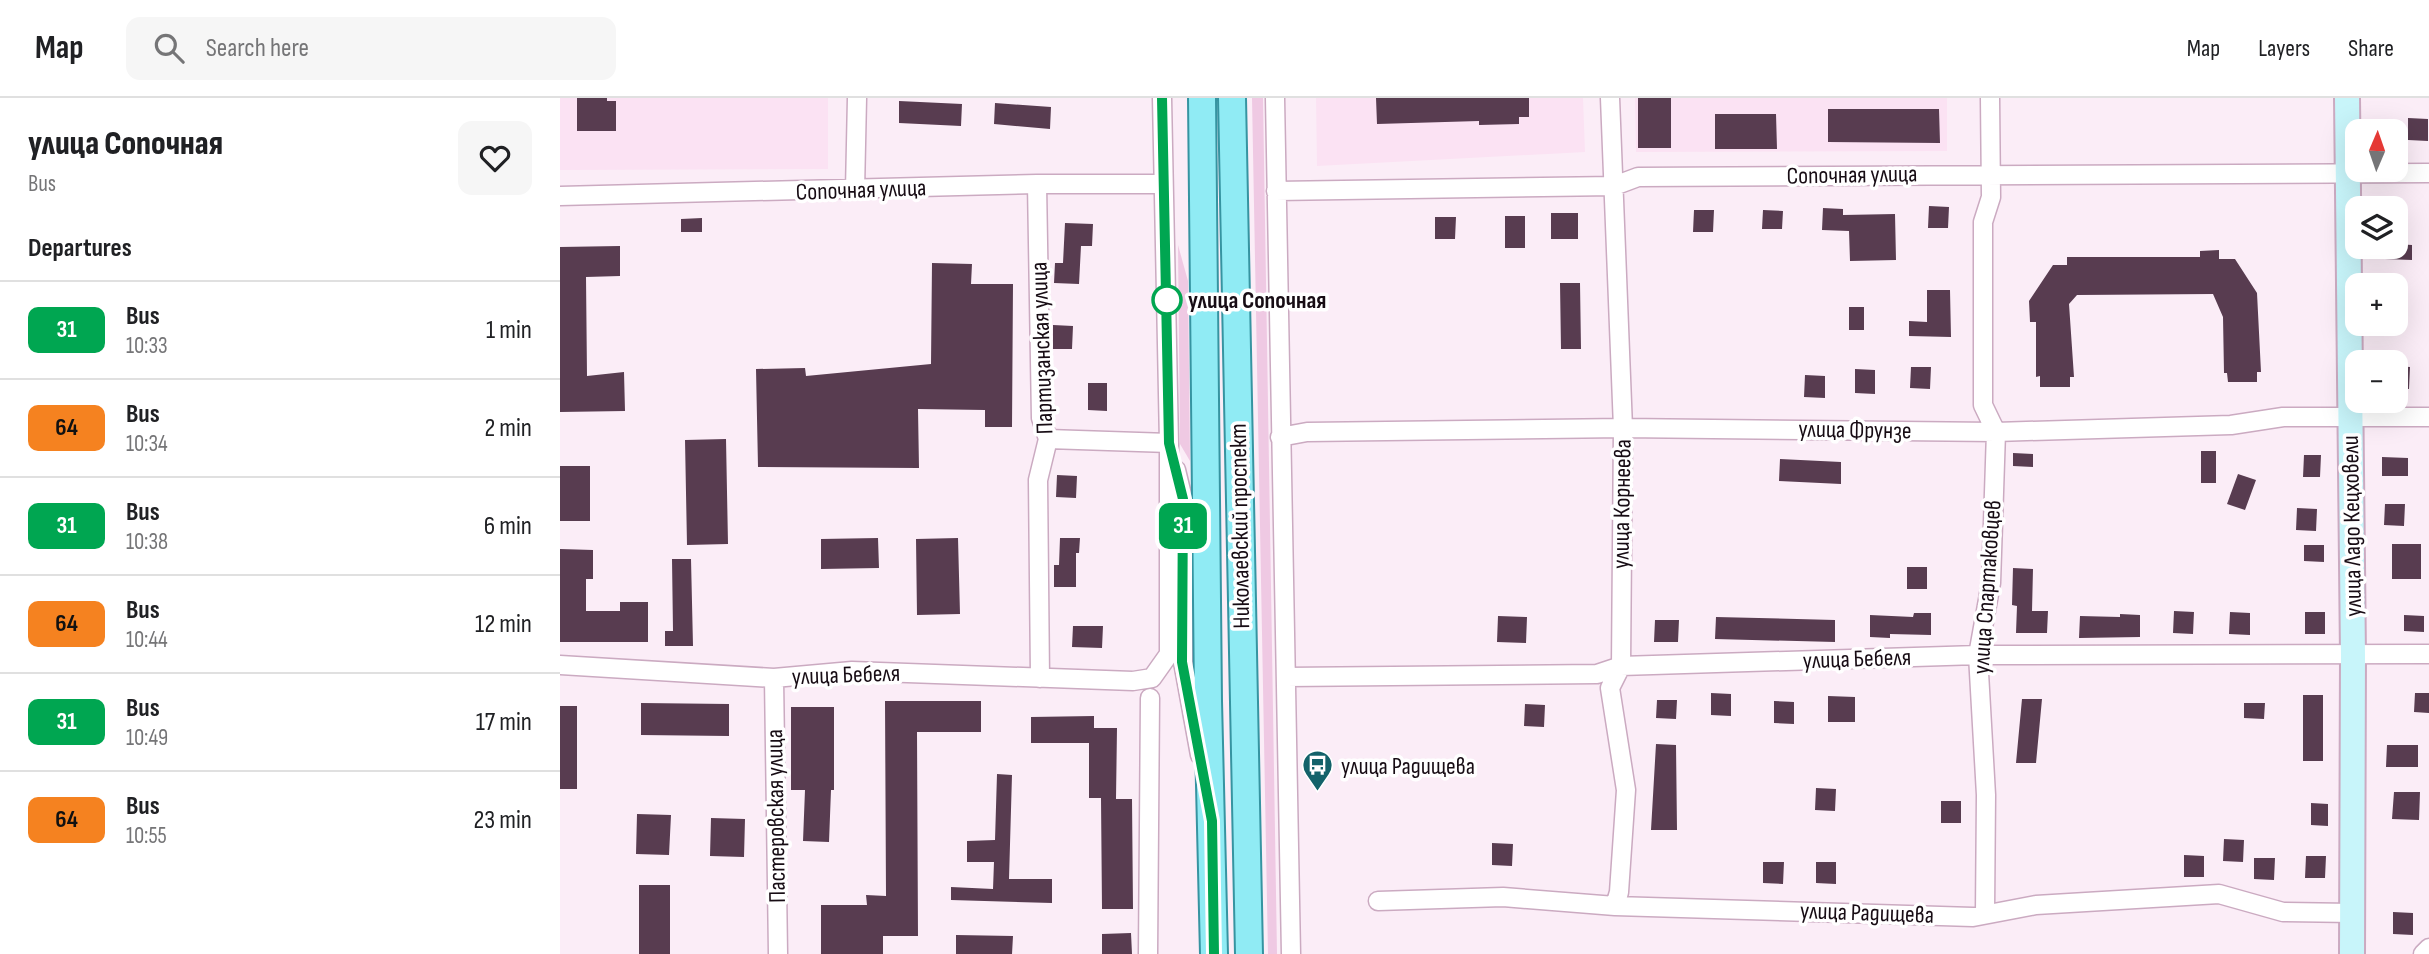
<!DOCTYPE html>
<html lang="en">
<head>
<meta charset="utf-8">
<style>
	body { margin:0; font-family:"Sofia Sans Condensed",sans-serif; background:#f6f6f6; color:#202124; height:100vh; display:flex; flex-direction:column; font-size:26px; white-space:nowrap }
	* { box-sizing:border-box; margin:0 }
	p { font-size:23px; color:#757577 }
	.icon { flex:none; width:38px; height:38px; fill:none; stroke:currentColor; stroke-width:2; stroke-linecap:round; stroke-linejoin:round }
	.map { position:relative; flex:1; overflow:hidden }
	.details { display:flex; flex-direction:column; background:#fff; width:560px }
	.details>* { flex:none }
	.badge { padding:0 14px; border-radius:10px; font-size:24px; line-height:46px }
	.needle { width:46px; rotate:2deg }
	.buttons { position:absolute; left:1785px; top:21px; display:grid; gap:14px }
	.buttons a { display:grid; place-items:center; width:63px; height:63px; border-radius:14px; background:#fff; box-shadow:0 7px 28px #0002; font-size:35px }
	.map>.badge { position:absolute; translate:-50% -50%; box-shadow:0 0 0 4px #fff }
	h2 { padding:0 28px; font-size:26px; line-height:63px }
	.round { display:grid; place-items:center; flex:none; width:74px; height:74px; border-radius:14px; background:#f6f6f6 }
	.overview { display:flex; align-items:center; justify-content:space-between; height:119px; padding:0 28px }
	h1 { font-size:33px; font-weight:800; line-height:52px }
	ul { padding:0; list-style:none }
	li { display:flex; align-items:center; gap:21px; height:98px; padding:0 28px; border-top:2px solid #e0e0e0 }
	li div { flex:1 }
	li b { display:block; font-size:26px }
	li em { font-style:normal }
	li .badge { min-width:77px; font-weight:700; text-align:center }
	header { display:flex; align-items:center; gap:42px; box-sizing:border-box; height:98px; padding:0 35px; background:#fff; border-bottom:2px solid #e0e0e0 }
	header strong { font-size:33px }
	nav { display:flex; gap:38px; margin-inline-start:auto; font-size:24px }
	.search { width:490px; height:63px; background:#f6f6f6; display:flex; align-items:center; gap:18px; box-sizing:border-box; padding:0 24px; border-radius:14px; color:#757577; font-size:26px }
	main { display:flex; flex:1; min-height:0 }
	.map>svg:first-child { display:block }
	.built { fill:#fbe2f3 }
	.green { fill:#efc9e3 }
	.building { fill:#583c50 }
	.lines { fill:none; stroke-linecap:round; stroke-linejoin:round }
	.street-casing { stroke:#cbaac1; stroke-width:21 }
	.secondary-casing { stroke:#cbaac1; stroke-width:28 }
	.primary-casing { stroke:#3694a1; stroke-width:30 }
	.street { stroke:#fff; stroke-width:18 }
	.secondary { stroke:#c8f5fa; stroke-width:24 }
	.primary { stroke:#90ebf4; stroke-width:26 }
	.line-casing { stroke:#fff; stroke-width:16 }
	.line { stroke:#00a651; stroke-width:10 }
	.stop-dot { fill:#fff; stroke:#00a651; stroke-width:3.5 }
	.labels { text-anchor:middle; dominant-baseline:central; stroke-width:7; stroke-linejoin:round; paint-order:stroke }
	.street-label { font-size:24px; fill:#170c14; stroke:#fff }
	.stop-label { font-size:24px; font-weight:bold; fill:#170c14; stroke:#fff; text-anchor:start }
	.poi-label { font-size:24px; fill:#170c14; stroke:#fff; text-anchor:start }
</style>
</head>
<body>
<header>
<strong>Map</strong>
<div class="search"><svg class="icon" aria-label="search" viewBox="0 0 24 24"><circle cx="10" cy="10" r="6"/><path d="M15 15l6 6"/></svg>Search here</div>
<nav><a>Map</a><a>Layers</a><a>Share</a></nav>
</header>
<main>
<section class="details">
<div class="overview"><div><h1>улица Сопочная</h1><p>Bus</p></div><a class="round"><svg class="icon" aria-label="heart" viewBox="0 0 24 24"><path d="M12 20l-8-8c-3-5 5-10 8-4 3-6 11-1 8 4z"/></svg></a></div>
<h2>Departures</h2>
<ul>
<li><span class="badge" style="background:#00a651;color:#fff">31</span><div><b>Bus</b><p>10:33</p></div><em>1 min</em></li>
<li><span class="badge" style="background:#f58220;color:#111">64</span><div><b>Bus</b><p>10:34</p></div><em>2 min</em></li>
<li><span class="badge" style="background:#00a651;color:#fff">31</span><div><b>Bus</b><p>10:38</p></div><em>6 min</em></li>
<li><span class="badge" style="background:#f58220;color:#111">64</span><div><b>Bus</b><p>10:44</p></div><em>12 min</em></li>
<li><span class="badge" style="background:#00a651;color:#fff">31</span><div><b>Bus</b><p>10:49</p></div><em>17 min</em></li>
<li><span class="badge" style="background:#f58220;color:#111">64</span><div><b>Bus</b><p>10:55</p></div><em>23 min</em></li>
</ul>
</section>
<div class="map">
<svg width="1869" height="856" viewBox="0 0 1869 856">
	<rect width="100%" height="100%" fill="#fbedf7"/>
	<path class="built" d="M0 0H268V71L0 72Z
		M756 0H1023L1025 54 757 68Z
		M1075 0H1387V53L1076 54Z"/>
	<path class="green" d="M692 0H703L717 856H708Z
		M618 147 628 183 630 363 620 346Z"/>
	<path class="building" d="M17 0H47V3H56V33H17Z
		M816 0H969V19H959V26L919 27V23L817 26Z
		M1078 0H1111V50H1078Z
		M339 3 402 6 401 28 339 25Z
		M435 5 491 9 490 31 434 26Z
		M1268 11H1379L1380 45 1268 44Z
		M1155 16H1216L1217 51H1155Z
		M1848 20 1868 21V43L1848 42Z
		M1369 108 1389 109 1388 130H1368Z
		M1263 110 1283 111V117L1335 116 1336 162 1290 163 1289 133 1262 132Z
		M1134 112H1154L1153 134H1133Z
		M1203 112 1223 113 1222 131H1202Z
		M991 115H1018V141H991Z
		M945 118H965V150H945Z
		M875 119H896L895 141H875Z
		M142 120V134H121V121Z
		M505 125 533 126 532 148H521L519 186 494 185 495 165H503Z
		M1836 146 1852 147V162L1825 161V149H1836Z
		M60 148V178L26 179 27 278 64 274 65 313 0 314V149Z
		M1659 152V161H1675L1697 195 1701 274H1697V284H1668L1667 275H1664L1663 219 1653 196 1517 197 1509 206 1514 279H1510V289H1480V278L1476 279V224H1470L1469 203 1493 167H1507V159H1640V153Z
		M372 165 412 166 411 186H453L452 329H425V312L358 311 359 370 198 369 196 271 245 270 246 278 371 266Z
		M1000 185H1020L1021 251H1001Z
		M1367 192H1390L1391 239 1349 238V223L1367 224Z
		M1289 209H1304V232H1289Z
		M493 227 513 228 512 251H493Z
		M1836 268 1850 269 1849 291 1836 290Z
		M1351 269H1371L1370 291 1350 290Z
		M1295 271 1315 272V296L1295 295Z
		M1245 277 1265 278V300L1244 299Z
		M528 285H547V313L528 312Z
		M166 341 168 446 127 447 125 342Z
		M1641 353H1656V385H1641Z
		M1453 355 1473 356V369L1453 368Z
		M1744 357H1761L1760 379H1743Z
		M1822 359 1848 360V378H1822Z
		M1220 361 1281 364V386L1219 383Z
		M0 368H30V423H0Z
		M1678 376 1696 382 1685 412 1667 406Z
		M497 377 517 378 516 400 496 399Z
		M1825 406H1845L1844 428 1824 427Z
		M1737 410 1757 411 1756 433 1736 432Z
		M318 440 319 470 261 471V441Z
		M398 440 400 516 357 517 356 441Z
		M500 440H520L519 455H516V489H494V467H499Z
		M1832 446H1861V481H1832Z
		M1744 447H1764V464L1744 463Z
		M0 451 33 452V481H26V513H60V504H88V544H0Z
		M112 461H131L133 548H105V533H113Z
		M1347 469H1367V491H1347Z
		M1453 470 1473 471 1472 513H1488L1487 535H1456L1457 508 1452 507Z
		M1614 513 1634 514 1633 536 1613 535Z
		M1670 514 1690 515V537L1669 536Z
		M1745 514H1765V536H1745Z
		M1354 515H1371V537L1330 536V540L1310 539V517L1353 519Z
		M1560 516 1580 517V539L1519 540 1520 518 1560 519Z
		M1844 517 1864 518V534L1844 533Z
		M938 518 967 519 966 545 937 544Z
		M1156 519 1275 522V544L1155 541Z
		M1095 522H1119L1118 544H1094Z
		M513 528H543L542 550 512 549Z
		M1151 595 1171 596V618L1151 617Z
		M1855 595H1869V615L1854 614Z
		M1743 597H1763V663H1743Z
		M1268 598 1295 599V624H1268Z
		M1462 601H1482L1476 665H1456Z
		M1097 602H1117L1116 621 1096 620Z
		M325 603H421V634H357L358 838H323V856H261V807H307L306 797 326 798Z
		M1214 603 1234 604V626L1214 625Z
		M81 605 169 606V638L81 637Z
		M1684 605H1705L1704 621 1684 620Z
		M965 606 985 607 984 629 964 628Z
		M0 608H17V691H0Z
		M231 609H274V692H271L269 744 243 743 245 692H231Z
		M534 618V630H557L556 701H572L573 811H542L541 700H529V645H471V619Z
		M1096 646 1116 647 1117 732H1091Z
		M1827 647H1858V669H1826Z
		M437 676 452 677 449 781H492V805L391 802V789L433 791 434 764H407V743L435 742Z
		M1256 690 1276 691 1275 713 1255 712Z
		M1834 694H1860L1859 722 1832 721Z
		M1381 703H1401V725H1381Z
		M1751 705 1768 706V728L1751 727Z
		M77 716 111 717 109 757 76 756Z
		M151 720 185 721 184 759 150 758Z
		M1664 741 1684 742 1683 764 1663 763Z
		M932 745 953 746 952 768 932 767Z
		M1624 757 1644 758V779H1624Z
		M1746 758H1766L1765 780H1745Z
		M1694 760H1715L1714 782 1694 781Z
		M1203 764H1224L1223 786 1203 785Z
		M1256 764H1276V786L1256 785Z
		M79 787H110V856H79Z
		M1833 814 1853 815V837L1833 836Z
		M571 835 572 856H542V836Z
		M396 837 453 838 452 856H396Z"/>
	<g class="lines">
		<defs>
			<path id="street" d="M715 0 731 856
				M1050 0 1063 330 1061 568 1050 590 1066 692 1059 794 1055 808
				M477 86 481 320 488 341 478 382 480 580
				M295 92 297 0
				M716 93 1054 88 1078 79 1869 75
				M0 98 477 86H601
				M720 339 747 334 1063 330 1436 334 1671 327 1723 319H1869
				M488 341 609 345
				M616 372 623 401V564L640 657
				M0 567 214 580 292 573 573 583 592 580 609 556V345L602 0
				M726 579 1037 576 1061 568 1418 557 1869 556
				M214 580 218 856
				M818 803 943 799 1055 808 1413 819 1476 807 1659 796 1723 814 1793 815
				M1425 814 1426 697 1418 557 1431 485 1436 334 1423 307V124L1431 99 1430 0
				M588 856 590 600
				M1863 856 1869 850"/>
			<path id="secondary" d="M1787 0 1793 558 1792 856"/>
			<path id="primary" d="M642 0 648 603 654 856
				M672 0 689 856"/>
		</defs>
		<use href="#street" class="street-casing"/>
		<use href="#secondary" class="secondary-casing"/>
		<use href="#primary" class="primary-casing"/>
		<use href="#street" class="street"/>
		<use href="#secondary" class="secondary"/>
		<use href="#primary" class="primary"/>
	</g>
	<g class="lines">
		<defs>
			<path id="line" d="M602 0 609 345 623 401 622 564 652 723 654 856"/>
		</defs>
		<use href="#line" class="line-casing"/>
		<use href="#line" class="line"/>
	</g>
	<defs>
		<symbol id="bus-pin" viewBox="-11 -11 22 30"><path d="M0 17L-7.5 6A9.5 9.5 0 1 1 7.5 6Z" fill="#13626a" stroke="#fff"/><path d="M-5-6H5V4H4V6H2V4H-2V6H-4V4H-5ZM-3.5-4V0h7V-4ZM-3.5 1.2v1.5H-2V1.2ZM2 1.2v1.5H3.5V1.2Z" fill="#fff"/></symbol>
	</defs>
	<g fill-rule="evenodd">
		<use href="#bus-pin" x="740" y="650" width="35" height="47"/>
	</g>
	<circle class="stop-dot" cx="607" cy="202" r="14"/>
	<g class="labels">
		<g class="street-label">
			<text transform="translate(1292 77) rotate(-1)">Сопочная улица</text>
			<text transform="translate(301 92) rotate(-2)">Сопочная улица</text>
			<text transform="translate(482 250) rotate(-92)">Партизанская улица</text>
			<text transform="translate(1295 332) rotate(1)">улица Фрунзе</text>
			<text transform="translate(1062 406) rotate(-89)">улица Корнеева</text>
			<text transform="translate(680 428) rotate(-91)">Николаевский проспект</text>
			<text transform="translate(1792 428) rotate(-91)">улица Ладо Кецховели</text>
			<text transform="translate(1427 489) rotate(-86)">улица Спартаковцев</text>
			<text transform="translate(1297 561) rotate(-2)">улица Бебеля</text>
			<text transform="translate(286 577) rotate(-2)">улица Бебеля</text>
			<text transform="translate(216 718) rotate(-91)">Пастеровская улица</text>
			<text transform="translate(1307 815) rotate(2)">улица Радищева</text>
		</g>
		<g class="stop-label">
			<text x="628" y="202">улица Сопочная</text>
		</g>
		<g class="poi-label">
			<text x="781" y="668">улица Радищева</text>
		</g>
	</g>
</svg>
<div class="buttons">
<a><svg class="needle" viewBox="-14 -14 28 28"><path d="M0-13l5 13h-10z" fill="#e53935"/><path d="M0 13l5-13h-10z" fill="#757577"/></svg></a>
<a><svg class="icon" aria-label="layers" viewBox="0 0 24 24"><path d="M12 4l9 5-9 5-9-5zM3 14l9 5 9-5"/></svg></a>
<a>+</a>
<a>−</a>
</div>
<b class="badge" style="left:623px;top:428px;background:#00a651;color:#fff">31</b>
</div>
</main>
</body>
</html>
